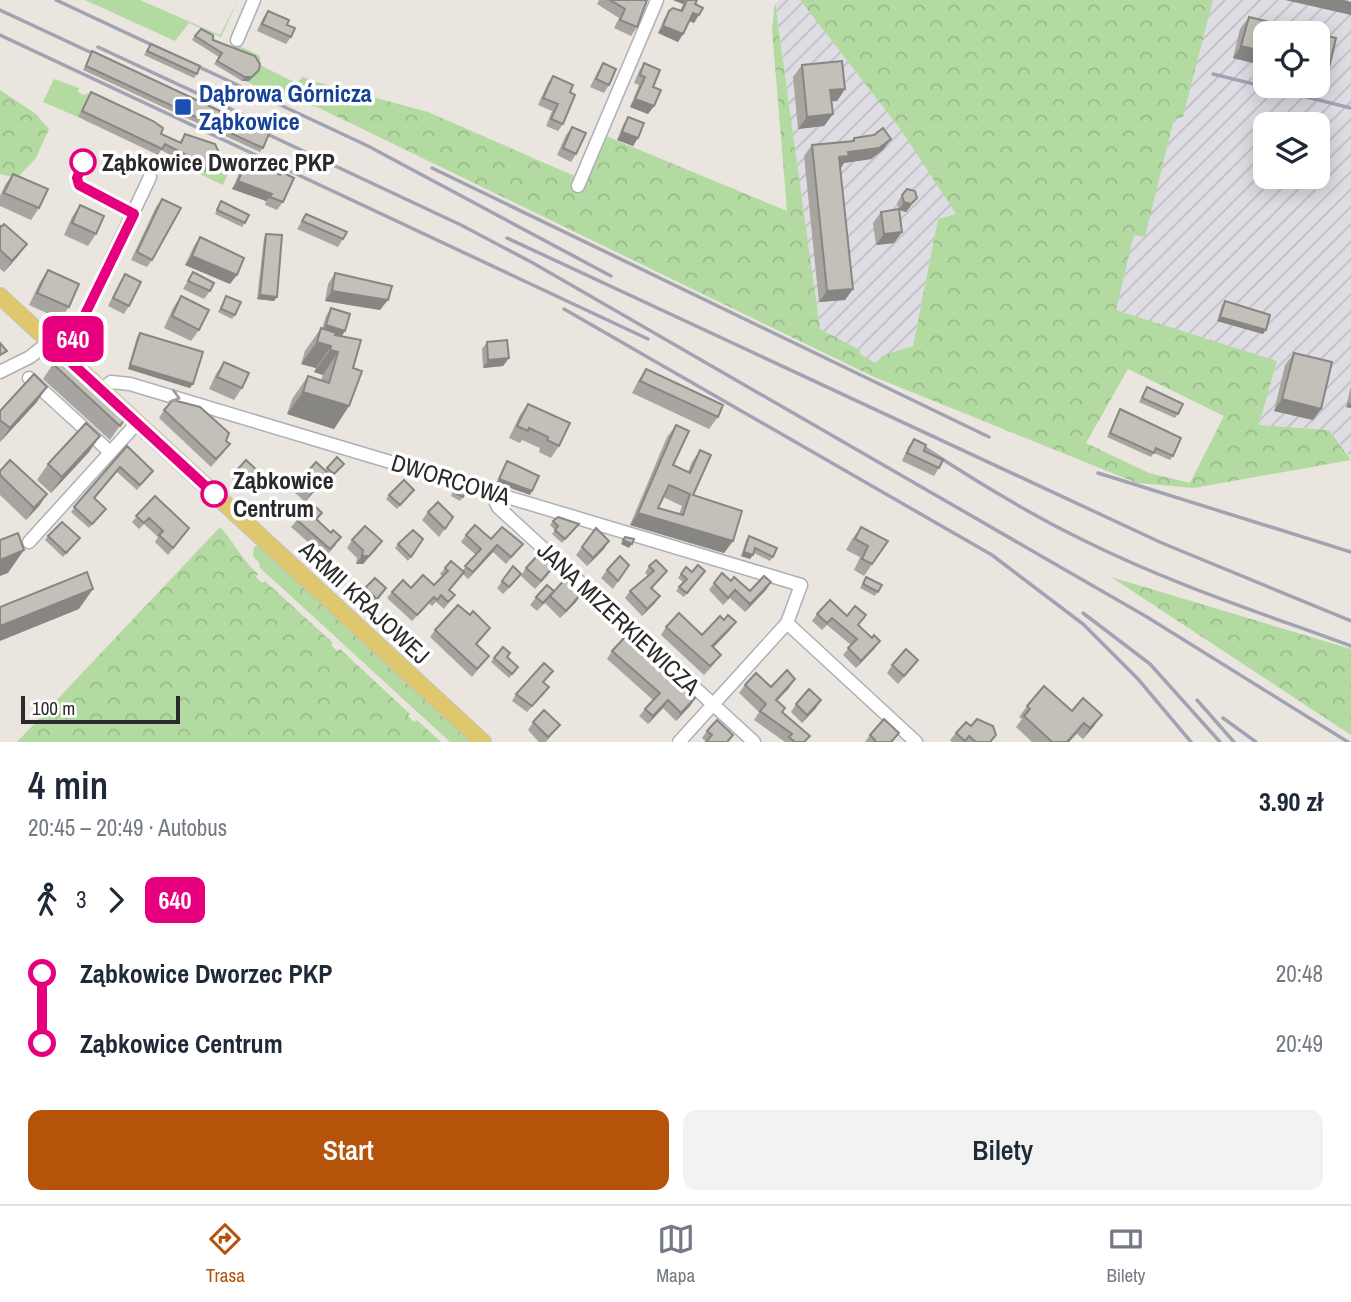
<!DOCTYPE html>
<html lang="pl">
<head>
<meta charset="utf-8">
<style>
	body { margin:0; font-family:"Archivo Narrow",sans-serif; background:#f2f2f3; color:#1f2937; height:100vh; display:flex; flex-direction:column; font-size:26px; white-space:nowrap }
	* { box-sizing:border-box; margin:0 }
	p { font-size:23px; color:#747a83 }
	.icon { flex:none; width:38px; height:38px; fill:none; stroke:currentColor; stroke-width:2; stroke-linecap:round; stroke-linejoin:round }
	.map { position:relative; height:742px; overflow:hidden }
	.details { display:flex; flex-direction:column; background:#fff; flex:1 }
	.details>* { flex:none }
	.badge { padding:0 14px; border-radius:10px; font-size:24px; line-height:46px }
	.fabs { position:absolute; left:1253px; top:21px; display:grid; gap:14px }
	.fabs a { display:grid; place-items:center; width:77px; height:77px; border-radius:14px; background:#fff; box-shadow:0 4px 18px #0003; font-size:35px }
	.scale { position:absolute; left:21px; bottom:18px; width:159px; box-sizing:border-box; padding-left:7px; border:4px solid #2a2a2a; border-top:0; font-size:19px; line-height:24px; white-space:nowrap; color:#2a2a2a; -webkit-text-stroke:5px #fff; paint-order:stroke }
	.map>.badge { position:absolute; translate:-50% -50%; box-shadow:0 0 0 4px #fff }
	.legs { display:flex; align-items:center; gap:10px; height:77px; padding:0 28px; font-size:23px }
	.legs p { margin-inline-start:auto }
	.head { display:flex; align-items:center; justify-content:space-between; height:119px; padding:0 28px }
	h1 { font-size:38px; font-weight:600; line-height:52px }
	.primary-button { display:flex; gap:14px; margin-top:auto; padding:14px 28px }
	.primary-button a { flex:1; height:80px; border-radius:14px; background:#b45309; color:#fff; font-size:28px; font-weight:600; line-height:80px; text-align:center }
	.primary-button a+a { background:#f2f2f3; color:#1f2937 }
	ul { padding:0 28px; list-style:none }
	li { display:flex; align-items:center; gap:24px; height:70px; font-size:26px }
	li i { display:grid; place-items:center; width:10px; height:100%; margin:0 9px; background:currentColor }
	li i::after { content:''; width:18px; height:18px; margin:-9px; border:5px solid; border-radius:50%; background:#fff }
	li p { margin-inline-start:auto }
	li:first-child i { background:linear-gradient(#0000 50%,currentColor 0) }
	li:last-child i { background:linear-gradient(currentColor 50%,#0000 0) }
	.tab-bar { display:flex; justify-content:space-around; align-items:center; height:98px; border-top:2px solid #e0e1e3; background:#fff; font-size:19px; color:#747a83 }
	.tab-bar a { display:grid; justify-items:center; gap:4px }
	.tab-bar .active { color:#b45309 }
	.map>svg:first-child { display:block }
	.industrial { fill:url(#industrial-furrows); fill-rule:evenodd }
	.grass { fill:#b3daa1 }
	.forest { fill:url(#forest-crowns); fill-rule:evenodd }
	.lines { fill:none; stroke-linecap:round; stroke-linejoin:round }
	.minor-casing { stroke:#aeb0b9; stroke-width:15 }
	.major-casing { stroke:#c3c3c3; stroke-width:18 }
	.minor { stroke:#fff; stroke-width:12 }
	.major { stroke:#dfc76e; stroke-width:16 }
	.rail { stroke:#a1a3b2; stroke-width:3.5 }
	.wall { fill:#a8a49f; fill-rule:evenodd }
	.shaded-wall { fill:#888682 }
	.building { fill:#c3bfb9; stroke:#888682; stroke-width:2; fill-rule:evenodd }
	.oneway { stroke:#9f9f9f }
	.line-1-casing { stroke:#fff; stroke-width:16 }
	.line-1 { stroke:#e6007e; stroke-width:10 }
	.transit-dot { fill:#1a4fb4; stroke:#fff; stroke-width:2.5 }
	.stop-1-dot { fill:#fff; stroke:#e6007e; stroke-width:3.5 }
	.labels { text-anchor:middle; dominant-baseline:central; stroke-width:7; stroke-linejoin:round; paint-order:stroke }
	.transit-label { font-size:24px; font-weight:bold; fill:#164399; stroke:#fff; text-anchor:start }
	.stop-label { font-size:24px; font-weight:bold; fill:#2a2a2a; stroke:#fff; text-anchor:start }
	.street-label { font-size:24px; fill:#2a2a2a; stroke:#fff }
</style>
</head>
<body>
<div class="map">
<svg width="1351" height="742" viewBox="0 0 1351 742">
	<defs>
		<pattern id="industrial-furrows" width="10" height="10" patternUnits="userSpaceOnUse" patternTransform="scale(1.75)"><rect width="10" height="10" fill="#dfdde4"/><path d="M-1 1l2-2M0 10L10 0M9 11l2-2" fill="none" stroke="#c0bec4"/></pattern>
		<pattern id="forest-crowns" width="20" height="18" patternUnits="userSpaceOnUse" patternTransform="scale(1.75)"><rect width="20" height="18" fill="#b3daa1"/><path d="M2 6a3 3 0 1 1 6 0M12 15a3 3 0 1 1 6 0" fill="none" stroke="#9abb8b"/></pattern>
	</defs>
	<rect width="100%" height="100%" fill="#eae5de"/>
	<path class="industrial" d="M780 0H800L901 130 957 214 938 219 913 346 884 355 875 363 860 354V350L820 329 775 3Z
		M1213 0H1351V458L1329 430 1259 425 1277 362 1116 310 1134 235 1145 236 1174 119 1183 117ZM1265 33H1318V86H1265ZM1265 124H1318V177H1265Z"/>
	<path class="grass" d="M85 0H140L220 35 238 0 221 37 189 23 175 41Z
		M240 46 260 56V65L296 83 303 77 317 82 315 107 301 101 298 106 245 81 256 74 229 47Z
		M54 79 79 88 78 92 84 95 89 93 78 117 43 102Z
		M211 150 234 160 223 185 179 164 181 161 198 171H208L216 162Z
		M261 545 291 573 280 586 259 567 260 564 253 556 254 547Z"/>
	<path class="forest" d="M800 0H1213L1183 117 1174 119 1145 237 1134 235 1116 310 1277 361 1259 425 1329 430 1351 460 1194 488 1137 483 872 376 315 106 317 82 428 112 586 181 606 136 787 211 772 30 775 3 820 329 860 350V354L875 363 884 355 913 346 938 219 956 214 901 130ZM1128 369 1224 416 1190 483 1149 473 1086 443Z
		M0 90 36 114 49 129 36 158 17 178 0 174Z
		M220 527C234 542 242 560 258 574L256 577 262 583 265 581 333 643 331 645 337 651 340 649 410 714 408 716 414 722 417 720 441 742H17Z
		M291 573 474 742H450L280 586Z
		M1111 577 1351 649V735Z"/>
	<g class="lines">
		<defs>
			<path id="minor" d="M237 40 254 0
				M578 186 657 0
				M62 354 81 323 150 177
				M0 372 30 357 49 342
				M29 378 110 452
				M101 390 111 382 130 384 801 585 787 623 679 742
				M490 490 498 507 754 742
				M29 542 137 423
				M787 623 916 742"/>
			<path id="major" d="M0 296 483 742"/>
		</defs>
		<use href="#minor" class="minor-casing"/>
		<use href="#major" class="major-casing"/>
		<use href="#minor" class="minor"/>
		<use href="#major" class="major"/>
		<path class="rail" d="M56 0 368 146 611 276
			M0 10 107 60
			M0 35 648 339
			M98 47 263 124
			M1213 74 1351 108
			M250 126 461 225 533 263 1147 617 1348 742
			M432 168 989 437
			M507 238 1162 543 1351 621
			M564 309 992 555 1083 624 1138 679 1191 742
			M922 446C974 480 1027 513 1083 540 1169 583 1261 613 1351 646
			M1098 473 1351 552
			M1083 613 1150 664 1220 742
			M1197 700 1234 742
			M1223 718 1256 742"/>
	</g>
	<path class="wall" d="M599 0H647L637 27 631 36 614 28 619 18 597 4Z
		M673 0H697L695 4 694 23 689 21 683 34 678 42 658 33 664 19 669 11H680L683 4Z
		M268 11 287 25 291 37 286 44 257 31 263 18Z
		M1249 17 1265 33V66L1233 58 1240 29Z
		M196 33 213 40 256 74 249 81H242L214 64 219 57 192 40Z
		M151 44 197 74 194 78 144 55Z
		M92 51 263 148 260 152 83 70Z
		M603 63 609 85 604 93 590 87 598 71Z
		M644 63 653 87 654 106 648 114 630 107 639 85 634 83 639 71Z
		M802 65 845 89 837 101H831L833 114 824 126 798 129 793 77Z
		M553 76 570 92 563 124 558 131 546 126 552 111 538 105 548 83Z
		M91 92 161 134 179 143 185 134 211 170 202 172 161 150 158 155 78 117 87 98Z
		M628 117 638 138 633 146 617 140 623 125Z
		M572 127 576 154 571 162 557 155 566 135Z
		M854 138 891 139 883 150 871 159 844 163 840 168 853 289 845 300 819 302 804 156 812 145 851 141Z
		M249 157 283 202 277 210 265 205 266 201 232 189 243 165Z
		M13 174 39 208 31 220 0 206V196L5 185Z
		M902 195 911 206 906 212 899 210 902 232 894 243 876 245 873 223 881 212 899 210 897 203Z
		M162 199 152 260 147 267 131 260 156 207Z
		M221 201 245 223 242 227 215 214Z
		M80 205 96 234 88 246 64 235 72 217Z
		M306 214 343 239 338 247 297 229Z
		M0 226 19 255 4 272 0 269Z
		M266 234 277 297 274 301 257 299 264 238Z
		M200 237 230 284 185 265 194 246Z
		M48 270 69 307 60 319 29 305 40 282Z
		M193 272 210 291 204 299 183 289Z
		M335 273 380 310 325 301 328 284Z
		M125 274 129 306 124 314 108 306 120 282Z
		M181 296 199 330 191 341 164 328 173 308Z
		M226 296 235 315 232 319 218 312Z
		M1225 301 1266 330 1263 334 1217 321 1222 305Z
		M331 308 353 368 349 406 334 429 287 414 292 399 308 376 321 380 323 375 314 372 316 368 301 364 305 351 321 328 322 329 326 316Z
		M140 333 190 388 128 369 137 337Z
		M487 342 509 358 503 366 483 368 482 349Z
		M1294 353 1321 409 1313 420 1274 411 1285 365Z
		M224 362 242 388 234 400 209 389 216 374Z
		M53 364 128 414 110 440 43 379Z
		M646 369 718 417 709 429 632 393 638 381Z
		M1351 386V408L1346 407Z
		M47 387 36 403 0 442V411Z
		M1147 387 1178 414 1175 418 1139 402Z
		M528 404 559 446 551 458 539 452 540 448 522 440 520 443 509 438 520 415Z
		M1120 409 1173 456 1170 460 1154 453 1151 457 1107 437Z
		M164 410 226 441 224 452 211 467 159 418Z
		M676 425 673 465 688 472 692 462 700 450 693 495 733 541 724 553 630 525 667 437ZM663 497 682 506 679 514 658 508Z
		M914 439 939 468 934 476 902 461 908 447Z
		M127 446 153 471 137 490 117 472 94 499 106 509 89 528 71 512Z
		M89 452 51 493 37 480 48 464Z
		M344 464 331 478 327 474 320 485 305 502 293 491 301 479 325 471 327 468Z
		M237 470 256 482 247 492 232 478Z
		M0 471 47 494 39 506 26 520 0 495Z
		M456 486 463 497 460 501 451 496Z
		M411 494 397 509 386 499 389 495Z
		M155 496 189 528 168 555 155 542 158 537 144 524 139 529 132 522Z
		M428 512 453 517 439 537 422 520Z
		M322 513 317 520 336 545 325 557 291 527 297 520Z
		M553 521 579 524 562 543 552 534 555 530 550 525Z
		M861 527 888 541 864 576 854 570 860 557 846 550 852 539Z
		M596 528 604 549 587 566 576 555Z
		M466 535 523 544 506 564 493 552 468 579 463 574 450 590V601L444 609 436 602 432 606 429 603 412 621 387 598 392 592 411 588 434 585 442 576 440 574 445 568 462 571 476 555 461 542Z
		M48 536 80 538 63 557 45 540Z
		M749 536 773 557 770 561 754 553 750 559 741 556 746 540Z
		M423 539 408 561 395 548 398 544Z
		M352 540 377 549 363 564H356L357 558 347 548Z
		M629 565 613 589 601 578 607 570Z
		M513 566 521 574 515 582 503 594 497 588Z
		M649 566 667 571 652 589 655 603 642 616 625 598 630 591 648 576 645 573Z
		M686 567 692 572 705 571 684 597 676 591 683 582 678 578Z
		M526 568 548 575 535 589 521 576Z
		M866 577 882 585 875 596 860 588Z
		M731 581 750 591 771 582 766 590 745 612 730 598 723 605 709 590 714 583Z
		M365 588 381 596 371 607 360 596Z
		M554 591 576 602 560 618 545 603 537 611 530 605 536 597Z
		M817 614 847 616 859 625 875 648 856 668 843 655 851 645 827 625 822 630 812 621Z
		M470 615 490 628 476 644 489 656 472 677 430 637 435 630Z
		M724 620 736 622 730 630 713 648 715 663 704 675 661 635 666 627 702 635Z
		M612 651 695 698 690 706 676 721 663 708 648 724 639 716 653 700 607 659Z
		M507 657 516 671 509 678 491 662 494 658Z
		M892 665 912 668 898 684 887 673Z
		M553 671 544 682 545 693 527 712 512 701 516 694Z
		M795 679 789 688 777 701 782 712 806 742H785L754 720 759 712 739 693 745 685 771 687Z
		M796 704 816 708 802 723 791 712Z
		M1027 706 1072 711 1094 726 1083 739 1077 734 1069 742H1032L1016 727 1022 719 1019 717Z
		M533 722 560 725 546 742H539L528 730Z
		M707 731 728 742H706L702 738Z
		M899 733 892 742H865L870 735Z
		M956 733 991 742H952L950 740Z"/>
	<path class="shaded-wall" d="M673 0H686L683 4Z
		M1285 0H1344L1351 2V15Z
		M693 13 699 15 694 23 687 20Z
		M663 26 683 34 678 42 658 33Z
		M1241 46 1265 52V66L1233 58Z
		M1318 65 1329 68 1320 80 1318 79Z
		M259 70 249 81H242L245 77Z
		M845 89 837 101 822 102 830 90Z
		M635 99 654 106 648 114 630 107Z
		M833 114 824 126 798 129 807 117Z
		M622 132 638 138 633 146 617 140Z
		M891 139 883 150 871 159 844 163 841 168 839 157 848 152Z
		M215 163 211 170 202 172 206 165Z
		M238 181 272 194 266 201 232 189Z
		M917 198 906 212 899 210 904 202Z
		M902 232 894 243 876 245 884 234Z
		M27 244 19 255 4 272 12 261Z
		M192 256 237 275 230 284 185 265Z
		M853 289 845 300 819 302 827 291Z
		M332 291 388 300 380 310 325 301Z
		M260 295 277 297 274 301 257 299Z
		M1220 317 1266 330 1263 334 1217 321Z
		M326 325 345 331 340 339 321 333Z
		M317 342 331 346 316 368 301 364Z
		M330 350 338 352 323 375 314 372Z
		M509 358 503 366 483 368 488 360Z
		M130 365 193 384 190 388 128 369Z
		M47 387 36 403 0 442 10 428Z
		M303 392 349 406 334 429 287 414Z
		M1282 399 1321 409 1313 420 1274 411Z
		M1349 403 1351 404V408L1346 407Z
		M100 436 89 452 51 493 62 477Z
		M328 473 320 485 305 502 313 490Z
		M499 479 532 491 530 495 496 483Z
		M47 494 39 506 26 520 34 508Z
		M638 513 733 541 724 553 630 525Z
		M623 540 632 544 629 548 621 544Z
		M382 541 363 564H356L362 556Z
		M609 541 604 549 587 566 593 558Z
		M497 545 493 552 468 579 473 572Z
		M24 550 8 573 0 576V560Z
		M744 552 753 555 750 559 741 556Z
		M771 582 766 590 745 612 750 604Z
		M93 589 79 609 0 641V626Z
		M581 594 576 602 560 618 566 611Z
		M660 596 655 603 642 616 647 609Z
		M736 622 730 630 706 655 712 646Z
		M880 641 875 648 856 668 861 661Z
		M795 679 789 688 769 709 776 700Z
		M695 698 690 706 676 721 681 713Z
		M668 700 663 708 648 724 653 716Z
		M821 700 816 708 802 723 807 715Z
		M1102 715 1094 726 1083 739 1090 728Z
		M1084 723 1069 742H1067Z"/>
	<path class="building" d="M610 0H647L637 27 620 20 625 9Z
		M687 0H697L695 4 703 8 699 15 693 13 683 34 663 26 669 11 673 8 682 11Z
		M268 11 289 20 287 25 295 28 291 37 262 24Z
		M1249 17 1315 33H1265V52L1241 46Z
		M201 29 213 35V40L255 56 260 64 259 70 252 77H245L217 61 222 53 195 36Z
		M1318 34 1336 38 1329 68 1318 65Z
		M151 44 200 66 197 74 147 51Z
		M92 51 269 134 263 148 86 66Z
		M842 61 845 89 830 90 833 114 807 117 802 65Z
		M603 63 616 69 609 85 596 79Z
		M644 63 660 70 653 87 661 90 654 106 635 99 645 77 640 75Z
		M553 76 573 85 570 92 575 95 563 124 551 119 558 104 543 98Z
		M91 92 153 121 163 128 161 134 181 143 185 134 215 144 220 155 215 163 206 165 165 144 162 149 82 111Z
		M628 117 644 123 638 138 622 132Z
		M572 127 586 133 576 154 563 148Z
		M883 128 891 139 879 148 848 152 849 156 839 157 853 289 827 291 812 145 854 141V138L874 135Z
		M249 157 280 175 282 172 294 178 283 202 270 197 272 194 238 181Z
		M13 174 48 189 39 208 4 193Z
		M907 189 915 191 917 198 911 204 904 202 902 195Z
		M162 199 181 208 152 260 137 252Z
		M221 201 249 215 245 223 217 210Z
		M80 205 104 216 96 234 72 223Z
		M899 209 902 232 884 234 881 212Z
		M306 214 347 232 343 239 302 221Z
		M4 224 27 244 12 261 0 250V226L1 227Z
		M266 234 282 235 277 297 260 295Z
		M200 237 244 258 237 275 192 256Z
		M48 270 79 284 69 307 37 293Z
		M193 272 214 283 210 291 188 281Z
		M335 273 392 286 388 300 332 291Z
		M125 274 141 282 129 306 113 298Z
		M181 296 209 310 199 330 172 316Z
		M226 296 241 302 235 315 221 309Z
		M1225 301 1270 315 1266 330 1220 317Z
		M331 308 350 314 345 331 326 325Z
		M321 328 336 333 335 335 361 340 353 368 362 371 349 406 303 392 308 376 329 383 338 352 330 350 331 346 317 342Z
		M140 333 203 352 193 384 130 365Z
		M507 340 509 358 488 360 487 342Z
		M0 343 7 351 0 355Z
		M1294 353 1332 362 1321 409 1282 399Z
		M62 355 128 414 120 426 53 364Z
		M224 362 249 373 242 388 217 377Z
		M646 369 723 405 718 417 640 381Z
		M34 374 47 387 10 428 0 420V411Z
		M1147 387 1183 404 1178 414 1142 398Z
		M173 400 200 407 229 433 226 441 230 444 216 459 164 410Z
		M528 404 570 423 559 446 547 440 548 437 529 428 528 431 517 426Z
		M1120 409 1181 438 1173 456 1156 448 1154 453 1110 433Z
		M86 423 100 436 62 477 48 464Z
		M676 425 689 431 673 465 690 473 700 450 711 455 693 495 742 511 733 541 638 513ZM669 485 690 494 683 515 658 508Z
		M914 439 926 445 924 451 943 460 939 468 907 453Z
		M127 446 153 471 140 485 120 467 94 498 106 509 92 524 74 507Z
		M337 457 344 464 334 474 327 468Z
		M10 460 47 494 34 508 0 475V471Z
		M246 460 262 475 253 484 237 470Z
		M507 461 539 476 532 491 499 479Z
		M316 462 328 473 313 490 301 479Z
		M404 480 414 490 400 505 389 495Z
		M456 486 467 489 463 497 453 492Z
		M155 496 189 528 173 548 159 535 163 531 149 518 144 523 136 516Z
		M311 502 322 513 316 519 331 533 333 530 341 537 330 549 297 520Z
		M438 502 453 517 445 529 428 512Z
		M558 517 579 524 565 539 555 530 558 526 553 521Z
		M62 522 80 538 66 553 48 536Z
		M475 525 491 539 502 527 523 544 511 557 497 545 473 572 465 566 481 549 466 535Z
		M365 526 382 541 369 556H362L363 550 352 540Z
		M861 527 888 541 872 564 862 559 868 546 855 539Z
		M596 528 609 541 593 558 582 547Z
		M413 530 423 539 411 557 398 544Z
		M18 533 24 550 0 560V540Z
		M749 536 777 548 773 557 755 548 753 555 744 552Z
		M625 537 634 539 632 544 623 540Z
		M539 554 553 567 541 581 526 568Z
		M620 556 629 565 618 581 607 570Z
		M656 560 667 571 651 588 660 596 647 609 630 591 654 571 649 566Z
		M451 561 464 572 449 590 455 595 448 602 441 595 437 600 434 597 417 615 392 592 403 580 411 588 423 575 434 585 448 571 445 568Z
		M698 565 705 571 687 593 679 587 687 579 681 574 686 567 692 572Z
		M513 566 521 574 509 587 502 581Z
		M87 572 93 589 0 626V607Z
		M722 573 731 581 734 577 750 591 764 576 771 582 750 604 735 590 728 598 714 583Z
		M866 577 882 585 878 592 863 584Z
		M375 578 386 588 377 599 365 588Z
		M565 579 581 594 566 611 550 596Z
		M547 585 554 591 543 603 536 597Z
		M830 600 847 616 855 606 866 615 858 625 872 638 874 635 880 641 861 661 848 648 857 639 832 618 827 623 817 614Z
		M458 605 470 615 473 611 490 628 476 644 489 656 477 669 435 630Z
		M679 613 702 635 720 616 724 620 728 615 736 622 712 646 721 655 710 666 666 627Z
		M626 636 695 698 681 713 668 700 653 716 645 709 660 693 612 651Z
		M503 647 510 653 507 657 518 667 512 674 494 658Z
		M906 649 918 660 904 676 892 665Z
		M544 663 553 671 543 682 549 687 532 706 516 694Z
		M787 670 795 679 776 700 785 708 782 712 810 736 804 742H795L789 737 792 734 760 711 766 704 745 685 756 673 771 687Z
		M1044 686 1072 711 1083 698 1102 715 1090 728 1084 723 1067 742H1052L1024 716 1030 709 1027 706Z
		M809 689 821 700 807 715 796 704Z
		M544 710 560 725 548 737 533 722Z
		M884 719 899 733 891 742H874L875 740 870 735Z
		M977 719 993 726 996 735 990 742H976L969 736 965 741 956 733 966 722 971 726Z
		M717 720 733 735 727 742H706L712 735 707 731Z"/>
	<defs><path id="oneway-chevron" d="M-2-3.5L2.5 0L-2 3.5" fill="none" stroke-width="1.6" stroke-linecap="round" stroke-linejoin="round" transform="scale(1.75)"/></defs>
	<use class="oneway" href="#oneway-chevron" transform="translate(175 397) rotate(16)"/>
	<g class="lines">
		<defs>
			<path id="line-1" d="M83 162 77 178 79 185 134 214 73 339 62 354 214 494"/>
		</defs>
		<use href="#line-1" class="line-1-casing"/>
		<use href="#line-1" class="line-1"/>
	</g>
	<rect class="transit-dot" x="174" y="98" width="18" height="18" rx="3.5"/>
	<g class="stop-1-dot">
		<circle cx="83" cy="162" r="12"/>
		<circle cx="214" cy="494" r="12"/>
	</g>
	<g class="labels">
		<g class="transit-label">
			<text x="199" y="93">Dąbrowa Górnicza<tspan x="199" dy="28">Ząbkowice</tspan></text>
		</g>
		<g class="stop-label">
			<text x="102" y="162">Ząbkowice Dworzec PKP</text>
			<text x="233" y="480">Ząbkowice<tspan x="233" dy="28">Centrum</tspan></text>
		</g>
		<g class="street-label">
			<text transform="translate(451 479) rotate(17)">DWORCOWA</text>
			<text transform="translate(365 602) rotate(43)">ARMII KRAJOWEJ</text>
			<text transform="translate(619 618) rotate(43)">JANA MIZERKIEWICZA</text>
		</g>
	</g>
</svg>
<div class="fabs">
<a><svg class="icon" aria-label="locate" viewBox="0 0 24 24"><circle cx="12" cy="12" r="6"/><path d="M12 2v4M12 18v4M2 12h4M18 12h4"/></svg></a>
<a><svg class="icon" aria-label="layers" viewBox="0 0 24 24"><path d="M12 4l9 5-9 5-9-5zM3 14l9 5 9-5"/></svg></a>
</div>
<div class="scale">100 m</div>
<b class="badge" style="left:73px;top:339px;background:#e6007e;color:#fff">640</b>
</div>
<section class="details">
<div class="head"><div><h1>4 min</h1><p>20:45 – 20:49 · Autobus</p></div><b>3.90 zł</b></div>
<div class="legs"><svg class="icon" aria-label="walk" viewBox="0 0 24 24"><circle cx="13" cy="4" r="2"/><path d="M13 8l-2 6 4 7M11 14l-3 7M7 12l3-4h3l4 4"/></svg>3<svg class="icon" aria-label="forward" viewBox="0 0 24 24"><path d="M9 5l7 7-7 7"/></svg><b class="badge" style="background:#e6007e;color:#fff">640</b></div>
<ul>
<li><i style="color:#e6007e"></i><b>Ząbkowice Dworzec PKP</b><p>20:48</p></li>
<li><i style="color:#e6007e"></i><b>Ząbkowice Centrum</b><p>20:49</p></li>
</ul>
<div class="primary-button"><a>Start</a><a>Bilety</a></div>
</section>
<nav class="tab-bar">
<a class="active"><svg class="icon" aria-label="directions" viewBox="0 0 24 24"><path d="M12 3l9 9-9 9-9-9zM9 14v-3h6M13 9l2 2-2 2"/></svg>Trasa</a>
<a><svg class="icon" aria-label="map" viewBox="0 0 24 24"><path d="M3 6l6-2 6 2 6-2v14l-6 2-6-2-6 2zM9 4v14M15 6v14"/></svg>Mapa</a>
<a><svg class="icon" aria-label="tickets" viewBox="0 0 24 24"><path d="M3 7h18v10H3zM15 7v10"/></svg>Bilety</a>
</nav>
</body>
</html>
